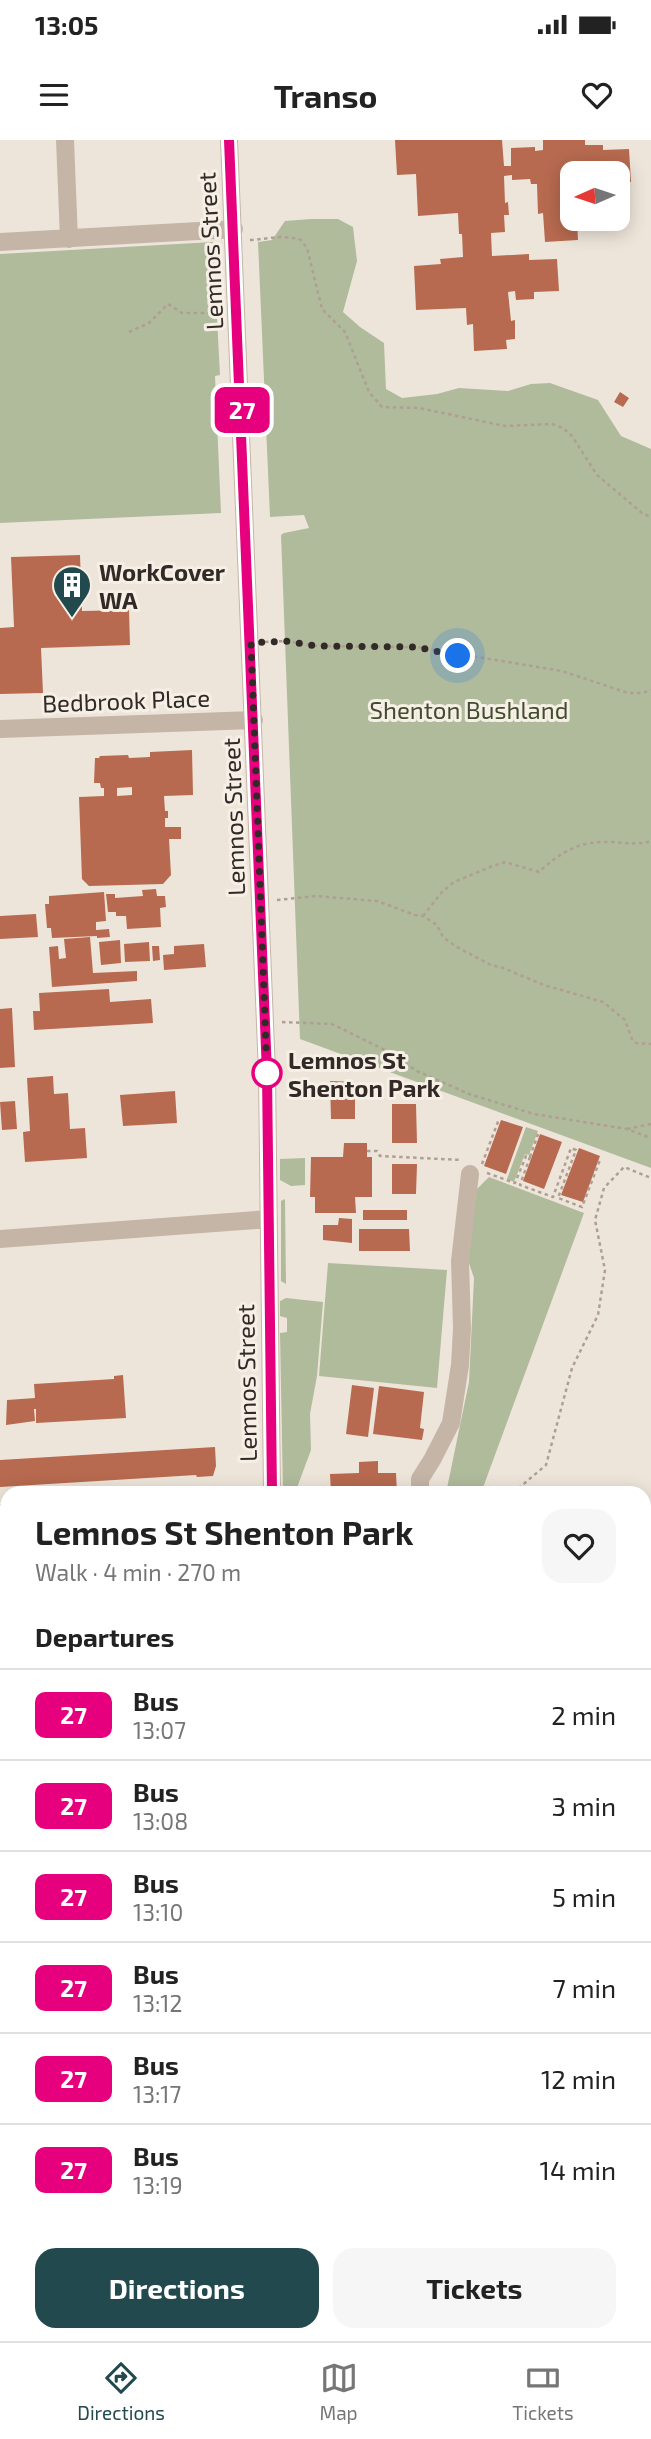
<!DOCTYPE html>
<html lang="en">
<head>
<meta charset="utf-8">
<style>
	body { margin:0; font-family:"Exo 2",sans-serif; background:#f6f6f6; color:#222; height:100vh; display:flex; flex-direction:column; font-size:26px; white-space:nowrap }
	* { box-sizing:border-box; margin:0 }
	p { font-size:23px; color:#767676 }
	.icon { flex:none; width:38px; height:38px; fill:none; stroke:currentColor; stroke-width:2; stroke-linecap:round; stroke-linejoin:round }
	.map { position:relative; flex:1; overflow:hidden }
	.panel { position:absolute; left:0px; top:1346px; width:651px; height:856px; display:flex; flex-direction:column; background:#fff; border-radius:21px 21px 0 0; box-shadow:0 4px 18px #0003 }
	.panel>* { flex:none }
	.badge { padding:0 14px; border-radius:10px; font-size:24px; line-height:46px }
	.needle { width:46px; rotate:267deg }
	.buttons { position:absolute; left:560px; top:21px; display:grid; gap:14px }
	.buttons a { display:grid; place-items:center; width:70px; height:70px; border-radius:14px; background:#fff; box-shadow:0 4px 18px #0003; font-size:35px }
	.you { position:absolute; width:35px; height:35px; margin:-18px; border:5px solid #fff; border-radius:50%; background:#1a73e8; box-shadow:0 0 0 10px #1a73e833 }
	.map>.badge { position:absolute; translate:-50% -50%; box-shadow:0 0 0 4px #fff }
	h2 { padding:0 35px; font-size:26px; line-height:63px }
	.round { display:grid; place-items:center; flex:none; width:74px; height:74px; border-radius:21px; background:#f6f6f6 }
	.head { display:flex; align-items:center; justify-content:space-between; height:119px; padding:0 35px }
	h1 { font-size:33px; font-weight:700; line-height:52px }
	.primary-button { display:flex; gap:14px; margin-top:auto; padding:14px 35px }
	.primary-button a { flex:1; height:80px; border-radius:21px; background:#224a4e; color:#fff; font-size:28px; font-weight:700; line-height:80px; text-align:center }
	.primary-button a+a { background:#f6f6f6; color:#222 }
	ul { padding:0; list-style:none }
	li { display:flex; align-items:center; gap:21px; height:91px; padding:0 35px; border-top:2px solid #e0e0e0 }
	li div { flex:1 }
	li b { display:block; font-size:26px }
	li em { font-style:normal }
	li .badge { min-width:77px; font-weight:700; text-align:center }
	.status { display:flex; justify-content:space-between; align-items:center; height:49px; padding:0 35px; background:#fff; direction:ltr }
	.status svg { height:19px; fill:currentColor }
	header { display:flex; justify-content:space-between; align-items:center; height:91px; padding:0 35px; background:#fff; font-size:32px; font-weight:700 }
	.menu { display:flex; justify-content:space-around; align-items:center; height:98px; border-top:2px solid #e0e0e0; background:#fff; font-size:19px; color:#767676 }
	.menu a { display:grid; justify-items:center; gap:4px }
	.menu .selected { color:#224a4e }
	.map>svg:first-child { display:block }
	.green { fill:#b0bb9c }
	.building { fill:#b76a4f; fill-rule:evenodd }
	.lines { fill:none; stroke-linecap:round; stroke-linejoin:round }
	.path { stroke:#af9f92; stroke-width:2.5; stroke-dasharray:3.5 3.5; stroke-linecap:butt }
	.minor { stroke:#c4b5a7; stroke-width:18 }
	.line-casing { stroke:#fff; stroke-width:16 }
	.line { stroke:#e6007e; stroke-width:10 }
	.walk { stroke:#322a27; stroke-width:7; stroke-dasharray:0 12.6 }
	.stop-dot { fill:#fff; stroke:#e6007e; stroke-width:3.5 }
	.labels { text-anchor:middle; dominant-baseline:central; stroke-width:6; stroke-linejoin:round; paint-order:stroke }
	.street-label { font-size:24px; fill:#322a27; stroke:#f6efe5 }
	.poi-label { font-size:24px; font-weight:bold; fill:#322a27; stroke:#f6efe5; text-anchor:start }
	.park-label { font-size:24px; fill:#414d2e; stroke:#f6efe5 }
	.stop-label { font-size:24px; font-weight:bold; fill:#322a27; stroke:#f6efe5; text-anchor:start }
</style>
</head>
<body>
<div class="status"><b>13:05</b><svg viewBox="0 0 49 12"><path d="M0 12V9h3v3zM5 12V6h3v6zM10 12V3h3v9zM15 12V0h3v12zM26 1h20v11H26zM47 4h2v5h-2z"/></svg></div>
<header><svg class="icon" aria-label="menu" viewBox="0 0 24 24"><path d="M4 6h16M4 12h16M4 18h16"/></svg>Transo<svg class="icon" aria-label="heart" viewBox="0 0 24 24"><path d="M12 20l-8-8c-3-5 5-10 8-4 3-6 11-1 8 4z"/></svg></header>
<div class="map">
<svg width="651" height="2201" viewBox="0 0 651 2201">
	<rect width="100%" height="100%" fill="#eee5da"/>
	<path class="green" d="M311 79H338L353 87 357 121 343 172 360 187 384 203 386 249 402 258 437 254 459 248 508 251 531 244 550 243 598 260 621 296 651 309V1028L300 899 281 395 284 393 309 388 304 375 270 377 258 102 272 100 285 81Z
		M213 102 220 235 215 236 221 373 0 383V114Z
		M526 987 538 991 529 1015 525 1014 514 1042 507 1039Z
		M305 1018V1045L291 1046 280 1040V1019Z
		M489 1037 584 1073 481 1353H446L469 1242 474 1138 466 1114 471 1055Z
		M285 1059 286 1144 281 1141V1061Z
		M328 1123 447 1130 437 1248 319 1236Z
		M286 1158 323 1162 317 1236 310 1274 311 1310 295 1353H283L280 1193 287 1192V1178L280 1176V1161Z"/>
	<path class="building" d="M395 0H502L504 26H511V8L535 7V11L543 10V0H585V5H603V10L629 9 631 42 618 43V33H572V79H577L578 100 545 102 543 73 538 74 537 44H531L530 39 512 40V35L504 36 505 63 508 62 509 75H504L505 92 491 93 492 116 529 114V120L557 119 559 151 534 152V159L516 160 515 151 508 152 511 181 515 180V199L506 200 507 209 474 211 473 184 467 185 466 168 416 170 414 126 441 124 440 119 463 117 462 94H459L458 73 418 76 416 34 397 35Z
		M620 252 629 258 623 267 614 262Z
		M80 415 82 471 129 470 130 505 41 508 43 553 0 554V488L14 487 11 417Z
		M192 610 193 655 164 656 165 671H168V678H165V687H181V699H169L171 735 163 744 89 746 82 739 79 657 104 656V648H101L100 643H94L95 618H99L100 616 128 615 129 618 150 617V612ZM132 647V655L117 656V648Z
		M156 749 157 756H165L166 767 160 768 161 787 127 789 126 776H116V772H108L106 754H115V758L143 756 142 750Z
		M104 752 106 781 96 782V790L109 789 110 797 97 798V796L52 798 51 788H47L45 764H49V756Z
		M36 774 38 797 0 799V776Z
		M90 797 93 833 137 831V841L52 847 49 807 58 806 59 819 66 818 64 799Z
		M120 800 121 823 101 825 99 802Z
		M149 802 150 821 125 822 124 804Z
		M204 804 206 827 164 830 163 815 174 814V806Z
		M152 806H159L160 820 153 821Z
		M109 849 110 862 151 859 153 883 34 890 33 871H40L39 853Z
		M12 868 15 927 0 928V869Z
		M53 936 54 954 68 953 70 989 85 988 87 1018 25 1022 23 992 30 991 27 938Z
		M330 941 355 942V979H331Z
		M175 951 177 983 123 986 120 955Z
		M15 961 17 989 2 990 0 962Z
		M392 964H416L417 1003H392Z
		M501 980 523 987 506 1034 484 1026Z
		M540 994 562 1002 544 1049 523 1041Z
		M344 1003H367V1017H372V1057H355L356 1073H315V1057H310L311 1017H343Z
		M579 1008 600 1016 583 1062 561 1055Z
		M392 1024H417L416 1054H392Z
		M363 1070H407V1080H363Z
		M339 1078 352 1079V1103L323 1100V1085H338Z
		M359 1089H409L410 1111H359Z
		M123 1235 126 1278 36 1283V1269H34L35 1281 6 1285 7 1260 35 1258 34 1244 114 1239V1236Z
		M352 1245 374 1248 368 1297 346 1294Z
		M379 1246 424 1252 420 1288 424 1289 422 1300 373 1294Z
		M215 1307 216 1326 213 1336 197 1337 196 1335 0 1347V1320Z
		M378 1321V1333H396L397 1353H331L330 1334 359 1333V1322Z
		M7 1363V1390H0V1364Z
		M474 2195 475 2201H420V2199Z"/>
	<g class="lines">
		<path class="path" d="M250 100C269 99 282 94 301 100L307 108 322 169 345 192 369 252 382 267 419 268 505 286 552 284 563 288 572 296 597 335 642 373 651 377
			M129 192 149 183 168 164 182 173H219
			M265 502 286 501 317 506 417 507 562 531 628 553H642L651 550
			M277 760 316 756 377 761 415 775 423 776 437 785 443 797 455 806 491 825 503 828 544 845 603 862 625 880 632 899 636 903 651 904
			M423 776 442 752 454 742 490 727 505 722 539 732C560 713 578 701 608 702 624 702 635 706 651 701
			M282 882 332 884 387 911 417 931 469 954 534 974 627 989 651 998
			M627 989 651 984
			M367 1011H377L380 1016 462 1020
			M530 1017 538 994
			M482 1024 499 979
			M487 1033 515 1043 526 1016 530 1017 520 1045 553 1057 571 1008 576 1010 558 1058 582 1067 600 1020
			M513 1353 546 1325 572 1228 598 1175 605 1130 595 1080 604 1048 624 1027 651 1038
			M644 1738H651
			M583 2194V2201"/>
		<path class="minor" d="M65 0 69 99
			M229 0 267 933 272 1353
			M0 102 234 89
			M0 589 254 580
			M0 1099 269 1079
			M420 1353V1339L432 1320 451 1283 460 1225 462 1188 460 1121 470 1034
			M644 1599H651
			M317 2194V2201
			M359 2194 360 2201
			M514 2194V2201"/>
	</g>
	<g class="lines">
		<defs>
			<path id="line" d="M229 0 267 933 272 1353"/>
		</defs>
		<use href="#line" class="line-casing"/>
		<use href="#line" class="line"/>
		<path class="walk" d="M267 933 251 503 285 501 317 506 417 507 458 516"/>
	</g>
	<defs>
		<symbol id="building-pin" viewBox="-11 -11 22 30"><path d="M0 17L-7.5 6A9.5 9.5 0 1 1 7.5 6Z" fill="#224a4e" stroke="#f6efe5"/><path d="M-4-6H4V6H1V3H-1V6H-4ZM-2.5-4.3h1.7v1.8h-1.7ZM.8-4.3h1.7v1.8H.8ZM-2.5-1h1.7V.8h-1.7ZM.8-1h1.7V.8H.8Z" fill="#fff"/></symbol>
	</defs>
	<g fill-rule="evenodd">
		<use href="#building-pin" x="50" y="423" width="44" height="60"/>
	</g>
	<circle class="stop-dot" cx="267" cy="933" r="14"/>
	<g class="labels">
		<g class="street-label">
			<text transform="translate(210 111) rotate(-93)">Lemnos Street</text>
			<text transform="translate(126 560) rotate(-2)">Bedbrook Place</text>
			<text transform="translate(233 677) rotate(-92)">Lemnos Street</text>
			<text transform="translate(246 1243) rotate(-91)">Lemnos Street</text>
		</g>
		<g class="poi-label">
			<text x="99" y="431">WorkCover<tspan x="99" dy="28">WA</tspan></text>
		</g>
		<g class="park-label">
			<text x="469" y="569">Shenton Bushland</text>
		</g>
		<g class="stop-label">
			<text x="288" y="919">Lemnos St<tspan x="288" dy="28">Shenton Park</tspan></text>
		</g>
	</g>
</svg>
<div class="buttons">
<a><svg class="needle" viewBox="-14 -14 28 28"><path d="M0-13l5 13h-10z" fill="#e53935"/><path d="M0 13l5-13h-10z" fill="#767676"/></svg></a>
</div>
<div class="you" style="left:458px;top:516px"></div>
<b class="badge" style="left:242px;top:270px;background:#e6007e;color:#fff">27</b>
<section class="panel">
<div class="head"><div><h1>Lemnos St Shenton Park</h1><p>Walk · 4 min · 270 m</p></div><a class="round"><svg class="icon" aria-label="heart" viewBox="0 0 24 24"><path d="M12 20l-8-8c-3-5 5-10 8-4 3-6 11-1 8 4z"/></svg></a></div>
<h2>Departures</h2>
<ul>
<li><span class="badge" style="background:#e6007e;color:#fff">27</span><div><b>Bus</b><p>13:07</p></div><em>2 min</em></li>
<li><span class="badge" style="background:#e6007e;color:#fff">27</span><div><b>Bus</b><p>13:08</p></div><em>3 min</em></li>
<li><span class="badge" style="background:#e6007e;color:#fff">27</span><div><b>Bus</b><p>13:10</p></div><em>5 min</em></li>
<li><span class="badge" style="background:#e6007e;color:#fff">27</span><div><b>Bus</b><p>13:12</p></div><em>7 min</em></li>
<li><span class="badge" style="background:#e6007e;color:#fff">27</span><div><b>Bus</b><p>13:17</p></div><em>12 min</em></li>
<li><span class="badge" style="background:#e6007e;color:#fff">27</span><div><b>Bus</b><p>13:19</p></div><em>14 min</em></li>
</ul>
<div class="primary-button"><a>Directions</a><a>Tickets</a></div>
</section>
</div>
<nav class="menu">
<a class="selected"><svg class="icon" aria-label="directions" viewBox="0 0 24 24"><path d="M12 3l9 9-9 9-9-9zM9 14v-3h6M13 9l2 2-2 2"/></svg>Directions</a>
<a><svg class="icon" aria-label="map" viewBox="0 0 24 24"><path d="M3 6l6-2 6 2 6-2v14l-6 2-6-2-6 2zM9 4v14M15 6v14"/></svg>Map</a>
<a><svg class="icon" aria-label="tickets" viewBox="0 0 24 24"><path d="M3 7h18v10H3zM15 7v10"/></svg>Tickets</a>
</nav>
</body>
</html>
